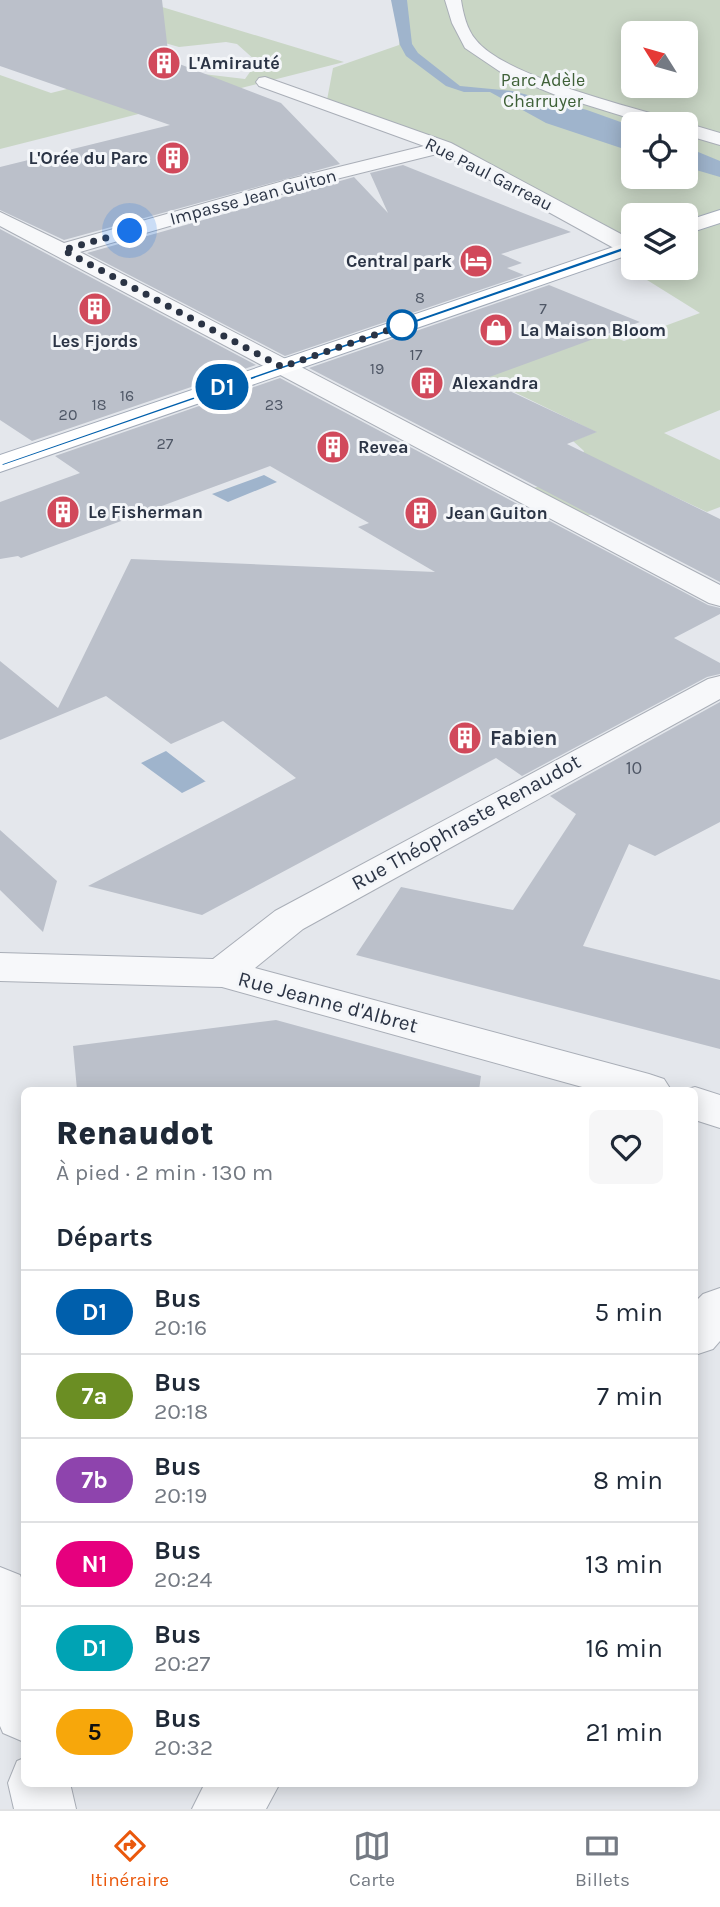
<!DOCTYPE html>
<html lang="fr">
<head>
<meta charset="utf-8">
<style>
	body { margin:0; font-family:Karla,sans-serif; background:#f6f6f7; color:#1f2937; height:100vh; display:flex; flex-direction:column; font-size:26px; white-space:nowrap }
	* { box-sizing:border-box; margin:0 }
	p { font-size:23px; color:#747a83 }
	.icon { flex:none; width:38px; height:38px; fill:none; stroke:currentColor; stroke-width:2; stroke-linecap:round; stroke-linejoin:round }
	.map { position:relative; flex:1; overflow:hidden }
	.drawer { position:absolute; left:21px; top:1087px; width:677px; height:700px; display:flex; flex-direction:column; background:#fff; border-radius:10px; box-shadow:0 4px 18px #0003 }
	.drawer>* { flex:none }
	.badge { padding:0 14px; border-radius:23px; font-size:24px; line-height:46px }
	.needle { width:46px; rotate:307deg }
	.fabs { position:absolute; left:621px; top:21px; display:grid; gap:14px }
	.fabs a { display:grid; place-items:center; width:77px; height:77px; border-radius:10px; background:#fff; box-shadow:0 4px 18px #0003; font-size:35px }
	.you { position:absolute; width:35px; height:35px; margin:-18px; border:5px solid #fff; border-radius:50%; background:#1a73e8; box-shadow:0 0 0 10px #1a73e833 }
	.map>.badge { position:absolute; translate:-50% -50%; box-shadow:0 0 0 4px #fff }
	h2 { padding:0 35px; font-size:26px; line-height:63px }
	.round { display:grid; place-items:center; flex:none; width:74px; height:74px; border-radius:10px; background:#f6f6f7 }
	.headline { display:flex; align-items:center; justify-content:space-between; height:119px; padding:0 35px }
	h1 { font-size:33px; font-weight:800; line-height:52px }
	ul { padding:0; list-style:none }
	li { display:flex; align-items:center; gap:21px; height:84px; padding:0 35px; border-top:2px solid #e0e1e3 }
	li div { flex:1 }
	li b { display:block; font-size:26px }
	li em { font-style:normal }
	li .badge { min-width:77px; font-weight:700; text-align:center }
	.menu { display:flex; justify-content:space-around; align-items:center; height:98px; border-top:2px solid #e0e1e3; background:#fff; font-size:19px; color:#747a83 }
	.menu a { display:grid; justify-items:center; gap:4px }
	.menu .selected { color:#ea580c }
	.map>svg:first-child { display:block }
	.green { fill:#c9d6c5; fill-rule:evenodd }
	.water { fill:#9fb4cc }
	.building { fill:#bbc0ca }
	.lines { fill:none; stroke-linecap:round; stroke-linejoin:round }
	.minor-casing { stroke:#a9aeb7; stroke-width:2 }
	.major-casing { stroke:#a3abb8; stroke-width:2 }
	.minor { fill:#f7f8fa; fill-rule:evenodd }
	.major { fill:#fff; fill-rule:evenodd }
	.line { fill:#005fac; stroke:#fff; stroke-width:2 }
	.walk { stroke:#2b3445; stroke-width:7; stroke-dasharray:0 12.6 }
	.stop-dot { fill:#fff; stroke:#005fac; stroke-width:3.5 }
	.labels { text-anchor:middle; dominant-baseline:central; stroke-width:6; stroke-linejoin:round; paint-order:stroke }
	.far-number-label { font-size:16px; fill:#4f5766 }
	.far-poi-label { font-size:18px; font-weight:bold; fill:#2b3445; stroke:#f4f6f9; text-anchor:start }
	.far-park-label { font-size:18px; fill:#3f6138; stroke:#f4f6f9 }
	.far-street-label { font-size:18px; fill:#2b3445; stroke:#f4f6f9 }
	.number-label { font-size:18px; fill:#4f5766 }
	.poi-label { font-size:21px; font-weight:bold; fill:#2b3445; stroke:#f4f6f9; text-anchor:start }
	.street-label { font-size:21px; fill:#2b3445; stroke:#f4f6f9 }
</style>
</head>
<body>
<div class="map">
<svg width="720" height="1809" viewBox="0 0 720 1809">
	<rect width="100%" height="100%" fill="#e4e7ec"/>
	<path class="green" d="M139 0 344 62 0 149V75L51 93 91 83 203 74 245 79 257 62 237 44 226 42 179 47 151 39Z
		M403 0H720V410L664 433 720 460V507L707 512 654 487 576 521 521 493C545 483 574 477 584 451L573 441 596 432 502 386 492 390 481 385 482 374 601 332 624 341 700 313 639 275 637 268H686V215H634L633 256 629 240 327 100 333 68 399 45ZM634 33H686V86H634ZM634 124H686V177H634Z"/>
	<path class="water" d="M391 0H407L412 44 418 53 460 86 512 91 587 110 629 125 633 126V152L546 123 490 92H464L446 86 406 56 400 45Z
		M686 147 720 161V177L686 167Z
		M264 475 277 482 228 502 212 494Z
		M166 751 205 781H206L182 793 141 763Z"/>
	<path class="building" d="M0 0H162L169 60 281 103 340 164 64 240 0 210V167L170 125 0 66Z
		M403 165 571 232 501 254 522 263 507 268 524 275 285 356 87 253 354 177 388 213 370 173Z
		M0 229 256 365 32 441 0 420Z
		M549 285 640 322 484 379 597 432 567 444 720 519V582L309 368Z
		M280 378 708 605 720 608V614L674 638 720 663V674L707 677 522 776 496 758 202 915 88 886 296 778 223 721 171 744 106 696 0 740V661L58 708 131 559 435 572 358 527 369 523 270 466 21 558 18 556 0 559V502L80 473 55 456Z
		M720 702V822L655 856 629 844 583 946 720 980V1049L356 955 401 887 513 910 576 814 550 796Z
		M0 830 57 881 43 932 0 890Z
		M276 1020 481 1076 479 1090H77L73 1046Z"/>
	<g class="lines">
		<defs>
			<path id="minor" d="M445 0H461C463 13 467 30 476 40 504 76 630 107 675 120L678 124 642 122 558 96 502 73 465 48 452 23Z
				M265 77 451 143 634 241V252H621L441 153 308 186 80 252 720 585V606L709 603 0 226V212L64 243 294 178 424 146 259 86 256 82 259 78Z
				M686 123 720 133V145L686 135V124H683Z
				M720 676V699L303 929 255 968 649 1074 664 1079 671 1090H593L222 987 0 981V953L213 959 275 911 708 679Z
				M695 1087 720 1095V1128L695 1120V1090H684Z
				M720 1288V1341L713 1349 695 1355V1302L703 1294Z
				M0 1567 20 1575 24 1585V1742L3 1733 0 1726Z
				M24 1758V1783H70L76 1809H14L8 1783 17 1761Z
				M205 1783H280L266 1809H192Z"/>
			<path id="major" d="M720 210V223L686 234V221Z
				M634 240V253L0 472V455Z"/>
		</defs>
		<use href="#minor" class="minor-casing"/>
		<use href="#major" class="major-casing"/>
		<use href="#minor" class="minor"/>
		<use href="#major" class="major"/>
	</g>
	<path class="line" d="M634 243 636 247 3 466 0 464Z"/>
	<g class="lines">
		<path class="walk" d="M130 231 63 250 282 367 406 324 402 325"/>
	</g>
	<defs>
		<symbol id="building-disc" viewBox="-11 -11 22 22"><circle r="9.5" fill="#d1495b" stroke="#f4f6f9"/><path d="M-4-6H4V6H1V3H-1V6H-4ZM-2.5-4.3h1.7v1.8h-1.7ZM.8-4.3h1.7v1.8H.8ZM-2.5-1h1.7V.8h-1.7ZM.8-1h1.7V.8H.8Z" fill="#fff"/></symbol>
		<symbol id="hotel-disc" viewBox="-11 -11 22 22"><circle r="9.5" fill="#d1495b" stroke="#f4f6f9"/><path d="M-6-4.5h1.5V1H6V5H4.5V3h-9V5H-6ZM-4 0a1.8 1.8 0 1 1 3.6 0ZM.5 0V-2.5h3Q6-2.5 6 0Z" fill="#fff"/></symbol>
		<symbol id="shop-disc" viewBox="-11 -11 22 22"><circle r="9.5" fill="#d1495b" stroke="#f4f6f9"/><path d="M-5-2.5h2.3a2.7 3.5 0 0 1 5.4 0H5L5.5 6h-11ZM-1.5-2.5h3a1.5 2.3 0 0 0-3 0Z" fill="#fff"/></symbol>
	</defs>
	<g fill-rule="evenodd">
		<use href="#building-disc" x="145" y="44" width="38" height="38"/>
		<use href="#building-disc" x="154" y="139" width="38" height="38"/>
		<use href="#hotel-disc" x="457" y="242" width="38" height="38"/>
		<use href="#building-disc" x="76" y="290" width="38" height="38"/>
		<use href="#shop-disc" x="477" y="311" width="38" height="38"/>
		<use href="#building-disc" x="408" y="364" width="38" height="38"/>
		<use href="#building-disc" x="314" y="428" width="38" height="38"/>
		<use href="#building-disc" x="44" y="493" width="38" height="38"/>
		<use href="#building-disc" x="402" y="494" width="38" height="38"/>
		<use href="#building-disc" x="446" y="719" width="38" height="38"/>
	</g>
	<circle class="stop-dot" cx="402" cy="325" r="14"/>
	<g class="labels">
		<g class="far-number-label">
			<text x="420" y="297">8</text>
			<text x="543" y="308">7</text>
			<text x="416" y="354">17</text>
			<text x="377" y="368">19</text>
			<text x="127" y="395">16</text>
			<text x="99" y="404">18</text>
			<text x="274" y="404">23</text>
			<text x="68" y="414">20</text>
			<text x="165" y="443">27</text>
		</g>
		<g class="far-poi-label">
			<text x="188" y="63">L'Amirauté</text>
			<text x="148" y="158" text-anchor="end">L'Orée du Parc</text>
			<text x="452" y="261" text-anchor="end">Central park</text>
			<text x="520" y="330">La Maison Bloom</text>
			<text x="95" y="341" text-anchor="middle">Les Fjords</text>
			<text x="452" y="383">Alexandra</text>
			<text x="358" y="447">Revea</text>
			<text x="88" y="512">Le Fisherman</text>
			<text x="446" y="513">Jean Guiton</text>
		</g>
		<g class="far-park-label">
			<text x="543" y="80">Parc Adèle<tspan x="543" dy="21">Charruyer</tspan></text>
		</g>
		<g class="far-street-label">
			<text transform="translate(489 174) rotate(27)">Rue Paul Garreau</text>
			<text transform="translate(253 197) rotate(-15)">Impasse Jean Guiton</text>
		</g>
		<g class="number-label">
			<text x="634" y="768">10</text>
		</g>
		<g class="poi-label">
			<text x="490" y="738">Fabien</text>
		</g>
		<g class="street-label">
			<text transform="translate(466 822) rotate(-29)">Rue Théophraste Renaudot</text>
			<text transform="translate(328 1002) rotate(15)">Rue Jeanne d'Albret</text>
		</g>
	</g>
</svg>
<div class="fabs">
<a><svg class="needle" viewBox="-14 -14 28 28"><path d="M0-13l5 13h-10z" fill="#e53935"/><path d="M0 13l5-13h-10z" fill="#747a83"/></svg></a>
<a><svg class="icon" aria-label="locate" viewBox="0 0 24 24"><circle cx="12" cy="12" r="6"/><path d="M12 2v4M12 18v4M2 12h4M18 12h4"/></svg></a>
<a><svg class="icon" aria-label="layers" viewBox="0 0 24 24"><path d="M12 4l9 5-9 5-9-5zM3 14l9 5 9-5"/></svg></a>
</div>
<div class="you" style="left:130px;top:231px"></div>
<b class="badge" style="left:222px;top:387px;background:#005fac;color:#fff">D1</b>
<section class="drawer">
<div class="headline"><div><h1>Renaudot</h1><p>À pied · 2 min · 130 m</p></div><a class="round"><svg class="icon" aria-label="heart" viewBox="0 0 24 24"><path d="M12 20l-8-8c-3-5 5-10 8-4 3-6 11-1 8 4z"/></svg></a></div>
<h2>Départs</h2>
<ul>
<li><span class="badge" style="background:#005fac;color:#fff">D1</span><div><b>Bus</b><p>20:16</p></div><em>5 min</em></li>
<li><span class="badge" style="background:#6b8e23;color:#fff">7a</span><div><b>Bus</b><p>20:18</p></div><em>7 min</em></li>
<li><span class="badge" style="background:#8e44ad;color:#fff">7b</span><div><b>Bus</b><p>20:19</p></div><em>8 min</em></li>
<li><span class="badge" style="background:#e6007e;color:#fff">N1</span><div><b>Bus</b><p>20:24</p></div><em>13 min</em></li>
<li><span class="badge" style="background:#00a3b4;color:#fff">D1</span><div><b>Bus</b><p>20:27</p></div><em>16 min</em></li>
<li><span class="badge" style="background:#f7a70b;color:#111">5</span><div><b>Bus</b><p>20:32</p></div><em>21 min</em></li>
</ul>
</section>
</div>
<nav class="menu">
<a class="selected"><svg class="icon" aria-label="directions" viewBox="0 0 24 24"><path d="M12 3l9 9-9 9-9-9zM9 14v-3h6M13 9l2 2-2 2"/></svg>Itinéraire</a>
<a><svg class="icon" aria-label="map" viewBox="0 0 24 24"><path d="M3 6l6-2 6 2 6-2v14l-6 2-6-2-6 2zM9 4v14M15 6v14"/></svg>Carte</a>
<a><svg class="icon" aria-label="tickets" viewBox="0 0 24 24"><path d="M3 7h18v10H3zM15 7v10"/></svg>Billets</a>
</nav>
</body>
</html>
